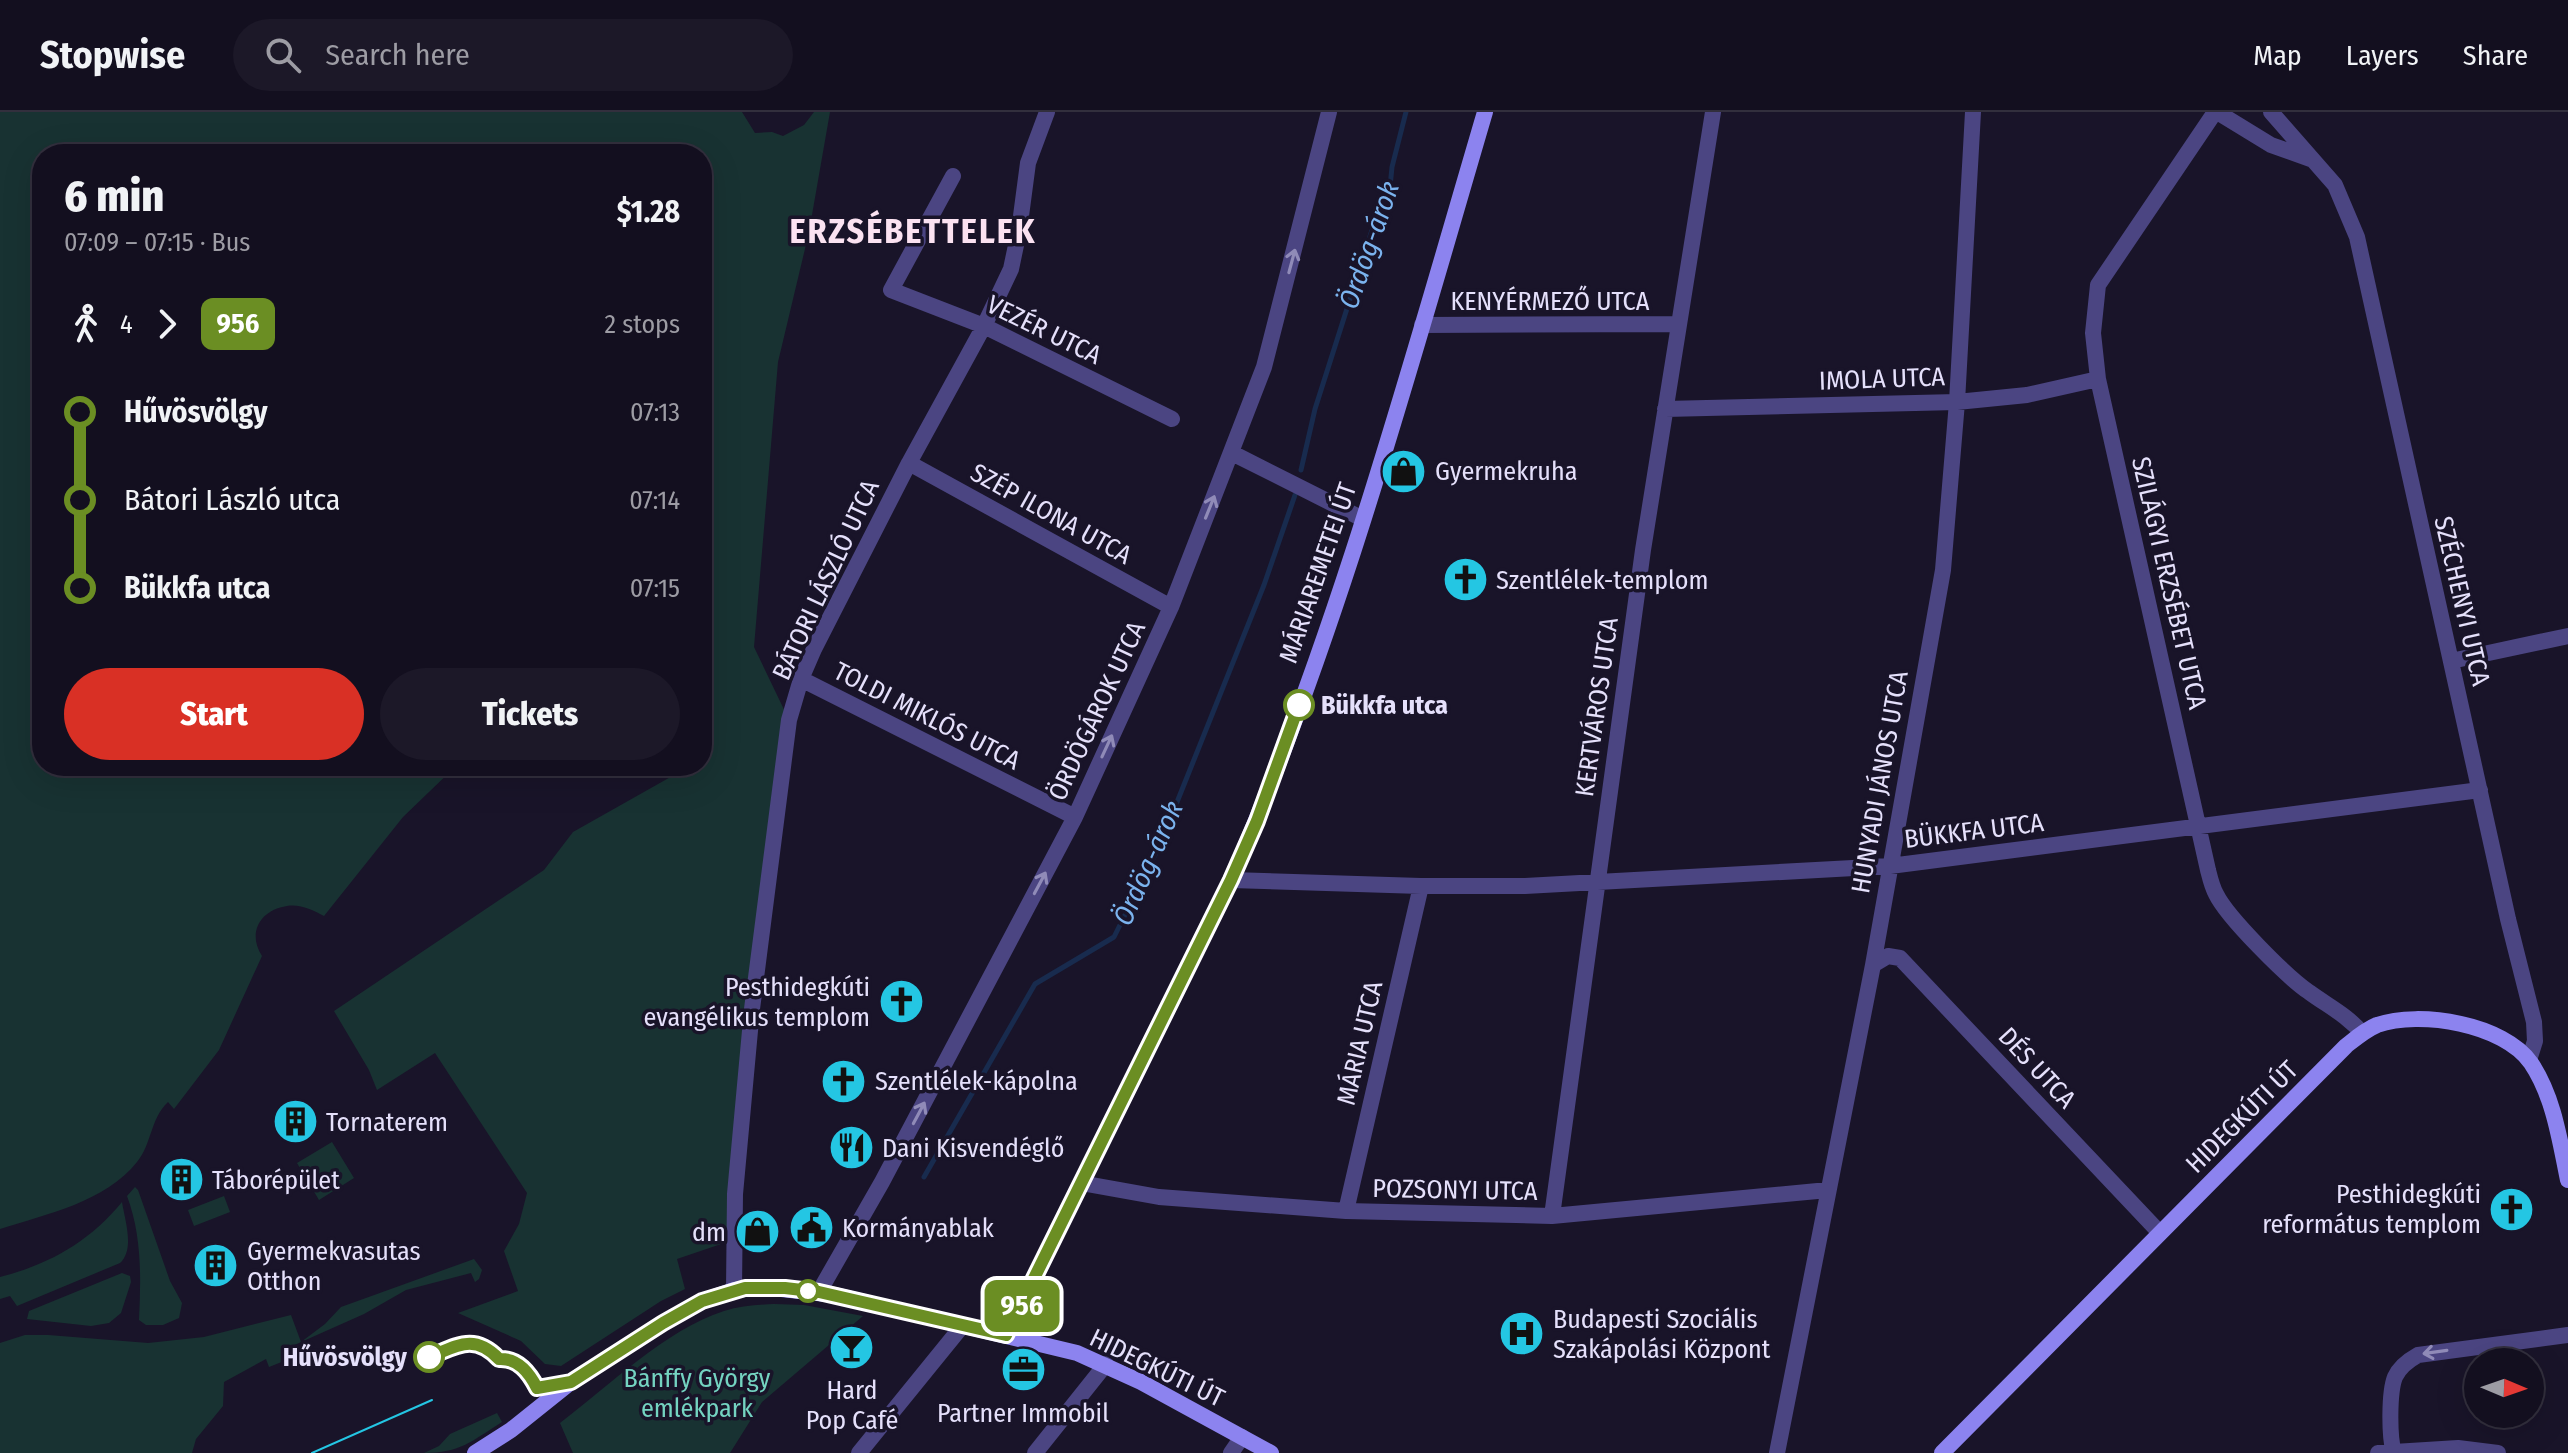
<!DOCTYPE html>
<html lang="en">
<head>
<meta charset="utf-8">
<style>
	body { margin:0; font-family:"Fira Sans Condensed",sans-serif; background:#1c1828; color:#f1f3f6; height:100vh; display:flex; flex-direction:column; font-size:30px; white-space:nowrap }
	* { box-sizing:border-box; margin:0 }
	p { font-size:26px; color:#9d9ca4 }
	.icon { flex:none; width:44px; height:44px; fill:none; stroke:currentColor; stroke-width:2; stroke-linecap:round; stroke-linejoin:round }
	.map { position:relative; flex:1; overflow:hidden }
	.sheet { position:absolute; left:32px; top:32px; width:680px; height:632px; display:flex; flex-direction:column; background:#130f1f; border-radius:32px; box-shadow:0 8px 32px #0002,0 0 0 2px #322f3d }
	.sheet>* { flex:none }
	.badge { padding:0 16px; border-radius:12px; font-size:28px; line-height:52px }
	.needle { width:52px; rotate:92deg }
	.buttons { position:absolute; left:2464px; top:1236px; display:grid; gap:16px }
	.buttons a { display:grid; place-items:center; width:80px; height:80px; border-radius:50%; background:#130f1f; box-shadow:0 8px 32px #0002,0 0 0 2px #322f3d; font-size:40px }
	.map>.badge { position:absolute; translate:-50% -50%; box-shadow:0 0 0 4px #fff }
	.legs { display:flex; align-items:center; gap:12px; height:88px; padding:0 32px; font-size:26px }
	.legs p { margin-inline-start:auto }
	.summary { display:flex; align-items:center; justify-content:space-between; height:136px; padding:0 32px }
	h1 { font-size:44px; font-weight:800; line-height:60px }
	.action { display:flex; gap:16px; margin-top:auto; padding:16px 32px }
	.action a { flex:1; height:92px; border-radius:48px; background:#d93025; color:#fff; font-size:32px; font-weight:800; line-height:92px; text-align:center }
	.action a+a { background:#1c1828; color:#f1f3f6 }
	ul { padding:0 32px; list-style:none }
	li { display:flex; align-items:center; gap:28px; height:88px; font-size:30px }
	li i { display:grid; place-items:center; width:12px; height:100%; margin:0 10px; background:currentColor }
	li i::after { content:''; width:20px; height:20px; margin:-10px; border:6px solid; border-radius:50%; background:#130f1f }
	li p { margin-inline-start:auto }
	li:first-child i { background:linear-gradient(#0000 50%,currentColor 0) }
	li:last-child i { background:linear-gradient(currentColor 50%,#0000 0) }
	header { display:flex; align-items:center; gap:48px; box-sizing:border-box; height:112px; padding:0 40px; background:#130f1f; border-bottom:2px solid #322f3d }
	header strong { font-size:38px }
	nav { display:flex; gap:44px; margin-inline-start:auto; font-size:28px }
	.search { width:560px; height:72px; background:#1c1828; display:flex; align-items:center; gap:20px; box-sizing:border-box; padding:0 28px; border-radius:44px; color:#9d9ca4; font-size:30px }
	.map>svg:first-child { display:block }
	.green { fill:#183232 }
	.lines { fill:none; stroke-linecap:round; stroke-linejoin:round }
	.stream { stroke:#182b4e; stroke-width:5 }
	.street { stroke:#4b4582; stroke-width:16 }
	.secondary { stroke:#8c83ef; stroke-width:16 }
	.tram { stroke:#24c6e3; stroke-width:2 }
	.rail-casing { stroke:#24c6e3; stroke-width:8 }
	.rail { stroke:#191429; stroke-width:5; stroke-dasharray:15; stroke-linecap:butt }
	.oneway { stroke:#908bb8 }
	.line-1-casing { stroke:#fff; stroke-width:18 }
	.line-1 { stroke:#6b8e23; stroke-width:12 }
	.stop-1-dot { fill:#fff; stroke:#6b8e23; stroke-width:4 }
	.labels { text-anchor:middle; dominant-baseline:central; stroke-width:7; stroke-linejoin:round; paint-order:stroke }
	.street-label { font-size:26px; fill:#e5e0fb; stroke:#191429 }
	.poi-label { font-size:26px; fill:#e5e0fb; stroke:#191429; text-anchor:start }
	.stop-label { font-size:26px; font-weight:bold; fill:#e5e0fb; stroke:#191429; text-anchor:start }
	.park-label { font-size:26px; fill:#74d3c1; stroke:#191429 }
	.water-label { font-size:28px; font-style:italic; fill:#7bb3ee; stroke:#191429 }
	.district-label { font-size:34px; font-weight:bold; letter-spacing:2px; fill:#fbe2f1; stroke:#191429 }
</style>
</head>
<body>
<header>
<strong>Stopwise</strong>
<div class="search"><svg class="icon" aria-label="search" viewBox="0 0 24 24"><circle cx="10" cy="10" r="6"/><path d="M15 15l6 6"/></svg>Search here</div>
<nav><a>Map</a><a>Layers</a><a>Share</a></nav>
</header>
<div class="map">
<svg width="2568" height="1341" viewBox="0 0 2568 1341">
	<rect width="100%" height="100%" fill="#191429"/>
	<path class="green" d="M0 0H742L755 21 772 20 783 24 804 13 814 0H830L809 120 778 250 754 535 789 608 727 1130 677 1147 685 1177 661 1189 561 1254 545 1252 521 1229 458 1201 518 1179 504 1139 519 1112 527 1081 435 941 377 978 369 958 334 899 544 758 573 720 690 654H702V647L707 644 702 636V42H42V654H456L403 705 324 804C312 798 301 792 287 794 260 798 247 821 262 844L219 938 174 997 168 990C150 1007 152 1032 137 1050 105 1090 47 1102 0 1117Z
		M332 1030 354 1066 319 1088 297 1051Z
		M135 1075 138 1078 170 1169 182 1191 179 1206 163 1213H146L139 1208C141 1166 142 1124 127 1084Z
		M224 1084 230 1100 194 1114 188 1098Z
		M122 1090C125 1109 135 1137 120 1151L17 1194 10 1184 0 1187V1165C50 1152 89 1130 122 1090Z
		M474 1147 482 1158 479 1167 475 1170 471 1161 406 1178 364 1202 281 1239 284 1249 269 1255 266 1247 224 1270 223 1294 196 1327 192 1341H0V1231L25 1223H48L148 1231 204 1225 291 1203 301 1230 325 1212 341 1195Z
		M122 1161 130 1164 131 1170 121 1201 109 1211 91 1214 27 1207 29 1199Z
		M774 1192 804 1193 863 1204 762 1290 730 1341H573L560 1311C609 1274 665 1218 724 1199 740 1194 757 1193 774 1192Z
		M497 1301 502 1310C472 1329 460 1341 424 1341L439 1334 450 1322Z"/>
	<g class="lines">
		<path class="stream" d="M1301 358 1315 297 1380 93 1390 75 1392 55 1406 0
			M924 1065 1035 872 1114 825 1159 735 1264 473 1295 383"/>
		<path class="street" d="M2215 0 2098 173 2093 221 2098 267 2208 758C2210 766 2212 775 2216 782 2227 805 2287 865 2309 880 2328 894 2347 903 2362 921
			M2217 0 2271 33 2313 48
			M2271 0 2335 73 2357 125 2508 807 2534 910 2535 929 2529 948
			M953 64 891 178 984 214 1172 307
			M1422 213 1678 212
			M1665 297 1957 290 2027 283 2098 267
			M1232 341 1363 407
			M909 351 1171 495
			M2451 549 2568 524
			M801 567 1075 705
			M1231 768 1421 774H1525L1890 754 2480 678
			M1873 853 1888 844 1900 846 2160 1121
			M1081 1071 1159 1085 1346 1099 1552 1104 1828 1078
			M1346 1099 1421 774
			M1552 1104 1643 438 1713 0
			M734 1178 735 1082 752 897 789 608 801 567 814 537 909 351 984 214 1011 157 1019 119 1028 51 1047 0
			M819 1180 882 1070 1075 705 1171 495 1264 255 1329 0
			M859 1341 963 1213
			M1035 1341 1106 1252
			M1231 1341 1242 1325
			M1777 1341 1873 853 1943 458 1957 290 1973 0
			M2378 1341 2458 1336 2498 1341
			M2394 1341C2389 1325 2389 1280 2395 1265 2400 1254 2409 1248 2418 1243L2568 1223"/>
		<path class="secondary" d="M1006 1223 1231 768C1338 521 1409 258 1485 0
			M475 1341 511 1318 571 1270 663 1211 702 1189 734 1178 764 1175 835 1183 1077 1241 1141 1270 1271 1341
			M1942 1341 2346 934C2356 926 2365 918 2377 913 2420 898 2504 912 2531 951 2554 985 2560 1030 2568 1068"/>
		<path class="tram" d="M312 1341 432 1288"/>
		<defs>
			<path id="rail" d="M304 1063 310 1073"/>
		</defs>
		<use href="#rail" class="rail-casing"/>
		<use href="#rail" class="rail"/>
	</g>
	<defs><path id="oneway-shaft" d="M-6 0H5M1.5-3L5.5 0L1.5 3" fill="none" stroke-width="1.6" stroke-linecap="round" stroke-linejoin="round" transform="scale(2)"/></defs>
	<g class="oneway">
		<use href="#oneway-shaft" transform="translate(1292 149) rotate(-75)"/>
		<use href="#oneway-shaft" transform="translate(1210 395) rotate(-68)"/>
		<use href="#oneway-shaft" transform="translate(1107 634) rotate(-65)"/>
		<use href="#oneway-shaft" transform="translate(1040 771) rotate(-62)"/>
		<use href="#oneway-shaft" transform="translate(919 1001) rotate(-62)"/>
		<use href="#oneway-shaft" transform="translate(2435 1240) rotate(172)"/>
	</g>
	<g class="lines">
		<defs>
			<path id="line-1" d="M429 1245C457 1234 474 1221 499 1247 518 1246 529 1260 537 1276L571 1270 663 1211 702 1189 745 1176H785L819 1180 1006 1223 1231 768 1257 709 1299 593"/>
		</defs>
		<use href="#line-1" class="line-1-casing"/>
		<use href="#line-1" class="line-1"/>
	</g>
	<defs>
		<symbol id="shop-disc" viewBox="-11 -11 22 22"><circle r="9.5" fill="#24c6e3" stroke="#191429"/><path d="M-5-2.5h2.3a2.7 3.5 0 0 1 5.4 0H5L5.5 6h-11ZM-1.5-2.5h3a1.5 2.3 0 0 0-3 0Z" fill="#111"/></symbol>
		<symbol id="church-disc" viewBox="-11 -11 22 22"><circle r="9.5" fill="#24c6e3" stroke="#191429"/><path d="M-1.2-6h2.4v3.5h3.3v2.4h-3.3V6h-2.4V-.1h-3.3v-2.4h3.3Z" fill="#111"/></symbol>
		<symbol id="building-disc" viewBox="-11 -11 22 22"><circle r="9.5" fill="#24c6e3" stroke="#191429"/><path d="M-4-6H4V6H1V3H-1V6H-4ZM-2.5-4.3h1.7v1.8h-1.7ZM.8-4.3h1.7v1.8H.8ZM-2.5-1h1.7V.8h-1.7ZM.8-1h1.7V.8H.8Z" fill="#111"/></symbol>
		<symbol id="restaurant-disc" viewBox="-11 -11 22 22"><circle r="9.5" fill="#24c6e3" stroke="#191429"/><path d="M-5-6h1v4h1v-4h1v4h1v-4h1v5L-1.5 .5V6h-2V.5L-5-1ZM5-6V6H3V1.5H1.5Q1.5-4 5-6Z" fill="#111"/></symbol>
		<symbol id="civic-disc" viewBox="-11 -11 22 22"><circle r="9.5" fill="#24c6e3" stroke="#191429"/><path d="M-.6-6.5H3V-4.5H.6V-3L4-1V1h2V6H-6V1h2V-1L-.6-3ZM-1.2 2.5V6h2.4V2.5Z" fill="#111"/></symbol>
		<symbol id="hospital-disc" viewBox="-11 -11 22 22"><circle r="9.5" fill="#24c6e3" stroke="#191429"/><path d="M-5-5h3v3.5h4V-5h3V5h-3V1.5h-4V5h-3Z" fill="#111"/></symbol>
		<symbol id="bar-disc" viewBox="-11 -11 22 22"><circle r="9.5" fill="#24c6e3" stroke="#191429"/><path d="M-6-5H6L.8 .8V4.5H3.5V6h-7V4.5H-.8V.8Z" fill="#111"/></symbol>
		<symbol id="office-disc" viewBox="-11 -11 22 22"><circle r="9.5" fill="#24c6e3" stroke="#191429"/><path d="M-6-3h4V-5.5h4V-3h4V5H-6ZM-1-4.5V-3h2v-1.5ZM-6 0V1H6V0Z" fill="#111"/></symbol>
	</defs>
	<g fill-rule="evenodd">
		<use href="#shop-disc" x="1378" y="334" width="51" height="51"/>
		<use href="#church-disc" x="1440" y="442" width="51" height="51"/>
		<use href="#church-disc" x="876" y="864" width="51" height="51"/>
		<use href="#church-disc" x="818" y="944" width="51" height="51"/>
		<use href="#building-disc" x="270" y="984" width="51" height="51"/>
		<use href="#restaurant-disc" x="826" y="1010" width="51" height="51"/>
		<use href="#building-disc" x="156" y="1042" width="51" height="51"/>
		<use href="#church-disc" x="2486" y="1072" width="51" height="51"/>
		<use href="#civic-disc" x="786" y="1090" width="51" height="51"/>
		<use href="#shop-disc" x="732" y="1094" width="51" height="51"/>
		<use href="#building-disc" x="190" y="1128" width="51" height="51"/>
		<use href="#hospital-disc" x="1496" y="1196" width="51" height="51"/>
		<use href="#bar-disc" x="826" y="1210" width="51" height="51"/>
		<use href="#office-disc" x="998" y="1232" width="51" height="51"/>
	</g>
	<g class="stop-1-dot">
		<circle cx="1299" cy="593" r="14"/>
		<circle cx="808" cy="1179" r="10"/>
		<circle cx="429" cy="1245" r="14"/>
	</g>
	<g class="labels">
		<g class="street-label">
			<text x="1550" y="189">KENYÉRMEZŐ UTCA</text>
			<text transform="translate(1044 218) rotate(26)">VEZÉR UTCA</text>
			<text transform="translate(1882 267) rotate(-2)">IMOLA UTCA</text>
			<text transform="translate(1051 402) rotate(29)">SZÉP ILONA UTCA</text>
			<text transform="translate(1318 461) rotate(-71)">MÁRIAREMETEI ÚT</text>
			<text transform="translate(826 468) rotate(-65)">BÁTORI LÁSZLÓ UTCA</text>
			<text transform="translate(2169 471) rotate(77)">SZILÁGYI ERZSÉBET UTCA</text>
			<text transform="translate(2462 489) rotate(77)">SZÉCHENYI UTCA</text>
			<text transform="translate(1597 595) rotate(-82)">KERTVÁROS UTCA</text>
			<text transform="translate(1097 599) rotate(-65)">ÖRDÖGÁROK UTCA</text>
			<text transform="translate(927 604) rotate(27)">TOLDI MIKLÓS UTCA</text>
			<text transform="translate(1880 670) rotate(-80)">HUNYADI JÁNOS UTCA</text>
			<text transform="translate(1974 719) rotate(-7)">BÜKKFA UTCA</text>
			<text transform="translate(1360 931) rotate(-77)">MÁRIA UTCA</text>
			<text transform="translate(2037 956) rotate(47)">DÉS UTCA</text>
			<text transform="translate(2242 1005) rotate(-45)">HIDEGKÚTI ÚT</text>
			<text transform="translate(1455 1078) rotate(1)">POZSONYI UTCA</text>
			<text transform="translate(1157 1256) rotate(26)">HIDEGKÚTI ÚT</text>
		</g>
		<g class="poi-label">
			<text x="1435" y="359">Gyermekruha</text>
			<text x="1496" y="468">Szentlélek-templom</text>
			<text x="870" y="875" text-anchor="end">Pesthidegkúti<tspan x="870" dy="30">evangélikus templom</tspan></text>
			<text x="875" y="969">Szentlélek-kápolna</text>
			<text x="326" y="1010">Tornaterem</text>
			<text x="882" y="1036">Dani Kisvendéglő</text>
			<text x="212" y="1068">Táborépület</text>
			<text x="2481" y="1082" text-anchor="end">Pesthidegkúti<tspan x="2481" dy="30">református templom</tspan></text>
			<text x="842" y="1116">Kormányablak</text>
			<text x="726" y="1120" text-anchor="end">dm</text>
			<text x="247" y="1139">Gyermekvasutas<tspan x="247" dy="30">Otthon</tspan></text>
			<text x="1553" y="1207">Budapesti Szociális<tspan x="1553" dy="30">Szakápolási Központ</tspan></text>
			<text x="852" y="1278" text-anchor="middle">Hard<tspan x="852" dy="30">Pop Café</tspan></text>
			<text x="1023" y="1301" text-anchor="middle">Partner Immobil</text>
		</g>
		<g class="stop-label">
			<text x="1321" y="593">Bükkfa utca</text>
			<text x="407" y="1245" text-anchor="end">Hűvösvölgy</text>
		</g>
		<g class="park-label">
			<text x="697" y="1266">Bánffy György<tspan x="697" dy="30">emlékpark</tspan></text>
		</g>
		<g class="water-label">
			<text transform="translate(1369 133) rotate(-71)">Ördög-árok</text>
			<text transform="translate(1148 751) rotate(-66)">Ördög-árok</text>
		</g>
		<g class="district-label">
			<text x="913" y="119">ERZSÉBETTELEK</text>
		</g>
	</g>
</svg>
<div class="buttons">
<a><svg class="needle" viewBox="-14 -14 28 28"><path d="M0-13l5 13h-10z" fill="#e53935"/><path d="M0 13l5-13h-10z" fill="#9d9ca4"/></svg></a>
</div>
<b class="badge" style="left:1022px;top:1194px;background:#6b8e23;color:#fff">956</b>
<section class="sheet">
<div class="summary"><div><h1>6 min</h1><p>07:09 – 07:15 · Bus</p></div><b>$1.28</b></div>
<div class="legs"><svg class="icon" aria-label="walk" viewBox="0 0 24 24"><circle cx="13" cy="4" r="2"/><path d="M13 8l-2 6 4 7M11 14l-3 7M7 12l3-4h3l4 4"/></svg>4<svg class="icon" aria-label="forward" viewBox="0 0 24 24"><path d="M9 5l7 7-7 7"/></svg><b class="badge" style="background:#6b8e23;color:#fff">956</b><p>2 stops</p></div>
<ul>
<li><i style="color:#6b8e23"></i><b>Hűvösvölgy</b><p>07:13</p></li>
<li><i style="color:#6b8e23"></i><span>Bátori László utca</span><p>07:14</p></li>
<li><i style="color:#6b8e23"></i><b>Bükkfa utca</b><p>07:15</p></li>
</ul>
<div class="action"><a>Start</a><a>Tickets</a></div>
</section>
</div>
</body>
</html>
